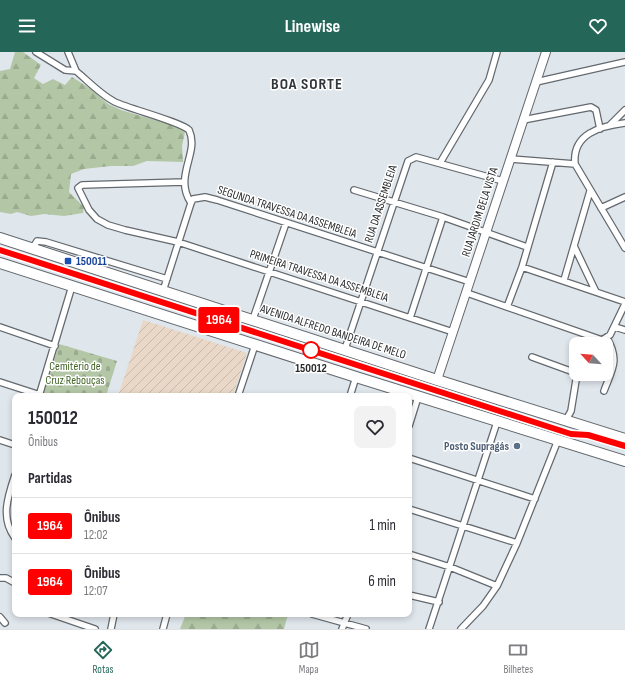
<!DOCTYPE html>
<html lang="pt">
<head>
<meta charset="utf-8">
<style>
	body { margin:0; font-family:"Sofia Sans Condensed",sans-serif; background:#f2f2f3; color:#2b2b33; height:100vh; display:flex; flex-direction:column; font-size:15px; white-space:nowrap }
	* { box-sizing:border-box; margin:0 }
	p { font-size:13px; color:#7c7c81 }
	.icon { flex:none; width:22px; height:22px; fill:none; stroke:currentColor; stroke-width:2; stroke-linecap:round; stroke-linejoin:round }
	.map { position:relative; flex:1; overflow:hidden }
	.sheet { position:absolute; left:12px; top:341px; width:400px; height:224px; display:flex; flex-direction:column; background:#fff; border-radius:8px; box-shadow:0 2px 6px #0003 }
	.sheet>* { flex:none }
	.badge { padding:0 8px; border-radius:3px; font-size:14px; line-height:26px }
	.needle { width:26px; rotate:296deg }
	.fabs { position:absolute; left:569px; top:285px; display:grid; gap:8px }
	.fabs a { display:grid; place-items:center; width:44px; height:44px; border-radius:8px; background:#fff; box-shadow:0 2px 6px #0003; font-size:20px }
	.map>.badge { position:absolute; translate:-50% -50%; box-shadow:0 0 0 2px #fff }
	h2 { padding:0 16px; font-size:15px; line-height:36px }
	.round { display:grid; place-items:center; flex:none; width:42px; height:42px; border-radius:8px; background:#f2f2f3 }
	.summary { display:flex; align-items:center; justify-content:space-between; height:68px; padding:0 16px }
	h1 { font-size:19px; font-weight:700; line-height:30px }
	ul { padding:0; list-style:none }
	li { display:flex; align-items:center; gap:12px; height:56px; padding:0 16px; border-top:1px solid #e1e1e2 }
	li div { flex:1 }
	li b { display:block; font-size:15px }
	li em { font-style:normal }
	li .badge { min-width:44px; font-weight:700; text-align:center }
	header { display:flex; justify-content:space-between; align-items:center; height:52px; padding:0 16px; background:#246758; color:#fff; font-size:18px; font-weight:700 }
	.dock { display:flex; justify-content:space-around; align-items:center; height:56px; border-top:1px solid #e1e1e2; background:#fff; font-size:11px; color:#7c7c81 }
	.dock a { display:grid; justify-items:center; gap:2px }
	.dock .active { color:#246758 }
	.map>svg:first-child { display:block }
	.industrial { fill:url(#industrial-furrows) }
	.forest { fill:url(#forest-firs) }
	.cemetery { fill:url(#cemetery-stones) }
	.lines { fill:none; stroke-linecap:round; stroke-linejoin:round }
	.street-casing { stroke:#63696e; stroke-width:8 }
	.secondary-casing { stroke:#63696e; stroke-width:10 }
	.highway-casing { stroke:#63696e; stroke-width:12 }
	.street { stroke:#fff; stroke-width:5.5 }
	.secondary { stroke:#fff; stroke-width:8 }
	.highway { stroke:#fff; stroke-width:10 }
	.line-casing { stroke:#fff; stroke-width:9 }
	.line { stroke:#f00; stroke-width:6 }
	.transit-dot { fill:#1a4fb4; stroke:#fff; stroke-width:1.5 }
	.stop-dot { fill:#fff; stroke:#f00; stroke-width:2 }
	.service-dot { fill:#5c6f8a; stroke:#fff; stroke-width:1.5 }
	.labels { text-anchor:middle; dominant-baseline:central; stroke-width:3; stroke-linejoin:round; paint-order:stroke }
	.street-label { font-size:12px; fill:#27292b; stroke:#fff }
	.transit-label { font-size:12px; font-weight:bold; fill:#164399; stroke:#fff; text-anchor:start }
	.park-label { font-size:12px; fill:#406325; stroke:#fff }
	.stop-label { font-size:12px; font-weight:bold; fill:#27292b; stroke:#fff }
	.service-label { font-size:12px; font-weight:bold; fill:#4e5e75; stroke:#fff; text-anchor:end }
	.district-label { font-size:16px; font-weight:bold; letter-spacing:1px; fill:#31363b; stroke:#fff }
</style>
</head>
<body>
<header><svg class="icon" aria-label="menu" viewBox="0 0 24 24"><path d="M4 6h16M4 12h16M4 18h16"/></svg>Linewise<svg class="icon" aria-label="heart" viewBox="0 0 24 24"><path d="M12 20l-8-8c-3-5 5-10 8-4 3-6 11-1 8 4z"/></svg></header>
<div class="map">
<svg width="625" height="577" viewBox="0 0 625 577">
	<defs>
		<pattern id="industrial-furrows" width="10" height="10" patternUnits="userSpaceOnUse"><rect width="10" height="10" fill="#e9d8c7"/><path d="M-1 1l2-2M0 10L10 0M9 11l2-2" fill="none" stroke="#c8b9ab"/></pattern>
		<pattern id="forest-firs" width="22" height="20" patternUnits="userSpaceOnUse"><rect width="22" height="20" fill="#b3c7a6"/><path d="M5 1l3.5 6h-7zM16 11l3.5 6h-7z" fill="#9aab8f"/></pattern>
		<pattern id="cemetery-stones" width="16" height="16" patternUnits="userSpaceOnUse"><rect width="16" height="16" fill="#b3c7a6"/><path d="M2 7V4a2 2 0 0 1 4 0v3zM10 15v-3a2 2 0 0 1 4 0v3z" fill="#9aab8f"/></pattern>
	</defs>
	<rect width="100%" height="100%" fill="#dfe6ec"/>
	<path class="industrial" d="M143 268 247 301 233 344H118Z"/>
	<path class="forest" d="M15 0H23L41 13 34 26 43 32 53 27 65 33 72 25 91 37 108 52 121 58 179 75 185 80 182 94 183 110 147 109 133 114H111L84 117 71 122 69 140 84 155 83 161 64 164 44 162 31 164 17 160 11 162 0 160V19L10 17Z
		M186 562H288L284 577H180Z"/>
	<path class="cemetery" d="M59 292 117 309 106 344H43Z"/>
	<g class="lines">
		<defs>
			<path id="street" d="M36 0 65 18 76 19
				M68 0 76 19
				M76 19C88 29 101 43 115 50 130 57 181 70 189 78 200 101 173 124 191 151
				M536 30 625 10
				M523 68 591 55 596 58 600 77
				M625 71C600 74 572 82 575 112L625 196
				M610 73 625 58
				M511 107 575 112
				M440 111 489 28 497 0
				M184 130 82 133 78 136 89 158 97 167 108 173 125 178 178 190 453 280
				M354 138 443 165 527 195
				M601 156 625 145
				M574 194 596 240
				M32 197 37 189 46 190 167 227
				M522 215 625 250
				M564 228 590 139
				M163 239 191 151 193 147 205 145 217 148 470 230
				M467 241 602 288 610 283 625 252
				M507 255 522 215 553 110
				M410 266 443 165
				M253 267 286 171
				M0 275 55 294
				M615 275 625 278
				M345 297 408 109 416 105 503 129
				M532 305 576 321
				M0 330 40 343
				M604 339C612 317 620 309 607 286
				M39 344 72 234
				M238 344 255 293
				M350 344 356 325
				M566 368 571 359 577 322
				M409 374 418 345
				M0 388 15 393
				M409 406 535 447
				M15 423C8 444 0 466 15 486
				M409 457 517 491
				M409 502 450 515 497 534
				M0 526H6L15 531
				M409 543 439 550
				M51 562 95 577
				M312 562 366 577
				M0 565 5 571
				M111 577 114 562
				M163 577 167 562
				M342 577 348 562
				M429 577 497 370
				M461 577 483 554 497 534 517 491 558 388"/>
			<path id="secondary" d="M437 328 546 0"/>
			<path id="highway" d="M0 186 437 328 625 387
				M0 211 356 325 625 409"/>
		</defs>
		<use href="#street" class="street-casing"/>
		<use href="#secondary" class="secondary-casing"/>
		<use href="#highway" class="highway-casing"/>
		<use href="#street" class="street"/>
		<use href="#secondary" class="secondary"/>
		<use href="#highway" class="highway"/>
	</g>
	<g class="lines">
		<defs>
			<path id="line" d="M0 198 571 382 588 383 625 394"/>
		</defs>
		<use href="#line" class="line-casing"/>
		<use href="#line" class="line"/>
	</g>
	<rect class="transit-dot" x="64" y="205" width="8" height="8" rx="2"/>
	<circle class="stop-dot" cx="311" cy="298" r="8"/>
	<circle class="service-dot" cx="517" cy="394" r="4"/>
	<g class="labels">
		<g class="street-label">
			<text transform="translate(381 152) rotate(-72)">RUA DA ASSEMBLEIA</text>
			<text transform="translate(287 160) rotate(18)">SEGUNDA TRAVESSA DA ASSEMBLEIA</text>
			<text transform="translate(480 160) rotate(-72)">RUA JARDIM BELA VISTA</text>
			<text transform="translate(319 224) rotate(18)">PRIMEIRA TRAVESSA DA ASSEMBLEIA</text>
			<text transform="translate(333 280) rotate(18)">AVENIDA ALFREDO BANDEIRA DE MELO</text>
		</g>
		<g class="transit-label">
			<text x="76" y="209">150011</text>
		</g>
		<g class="park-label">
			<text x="75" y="314">Cemitério de<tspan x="75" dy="14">Cruz Rebouças</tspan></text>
		</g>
		<g class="stop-label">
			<text x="311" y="316">150012</text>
		</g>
		<g class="service-label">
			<text x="509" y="394">Posto Supragás</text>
		</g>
		<g class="district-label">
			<text x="307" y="32">BOA SORTE</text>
		</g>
	</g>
</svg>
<div class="fabs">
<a><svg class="needle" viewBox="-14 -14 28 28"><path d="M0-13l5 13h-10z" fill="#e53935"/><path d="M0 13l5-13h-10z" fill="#7c7c81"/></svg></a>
</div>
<b class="badge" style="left:219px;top:268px;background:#f00;color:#fff">1964</b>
<section class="sheet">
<div class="summary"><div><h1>150012</h1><p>Ônibus</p></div><a class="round"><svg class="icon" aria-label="heart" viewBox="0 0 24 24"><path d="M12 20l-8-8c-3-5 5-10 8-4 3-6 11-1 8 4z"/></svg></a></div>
<h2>Partidas</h2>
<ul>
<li><span class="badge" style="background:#f00;color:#fff">1964</span><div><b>Ônibus</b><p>12:02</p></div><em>1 min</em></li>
<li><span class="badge" style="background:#f00;color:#fff">1964</span><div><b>Ônibus</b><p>12:07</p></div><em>6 min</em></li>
</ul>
</section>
</div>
<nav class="dock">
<a class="active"><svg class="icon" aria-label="directions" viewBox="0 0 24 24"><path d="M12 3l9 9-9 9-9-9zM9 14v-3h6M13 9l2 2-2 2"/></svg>Rotas</a>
<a><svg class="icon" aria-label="map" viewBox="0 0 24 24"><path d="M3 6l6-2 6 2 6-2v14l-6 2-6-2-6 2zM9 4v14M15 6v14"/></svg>Mapa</a>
<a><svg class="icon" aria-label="tickets" viewBox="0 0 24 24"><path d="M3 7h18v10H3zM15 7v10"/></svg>Bilhetes</a>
</nav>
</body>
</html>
